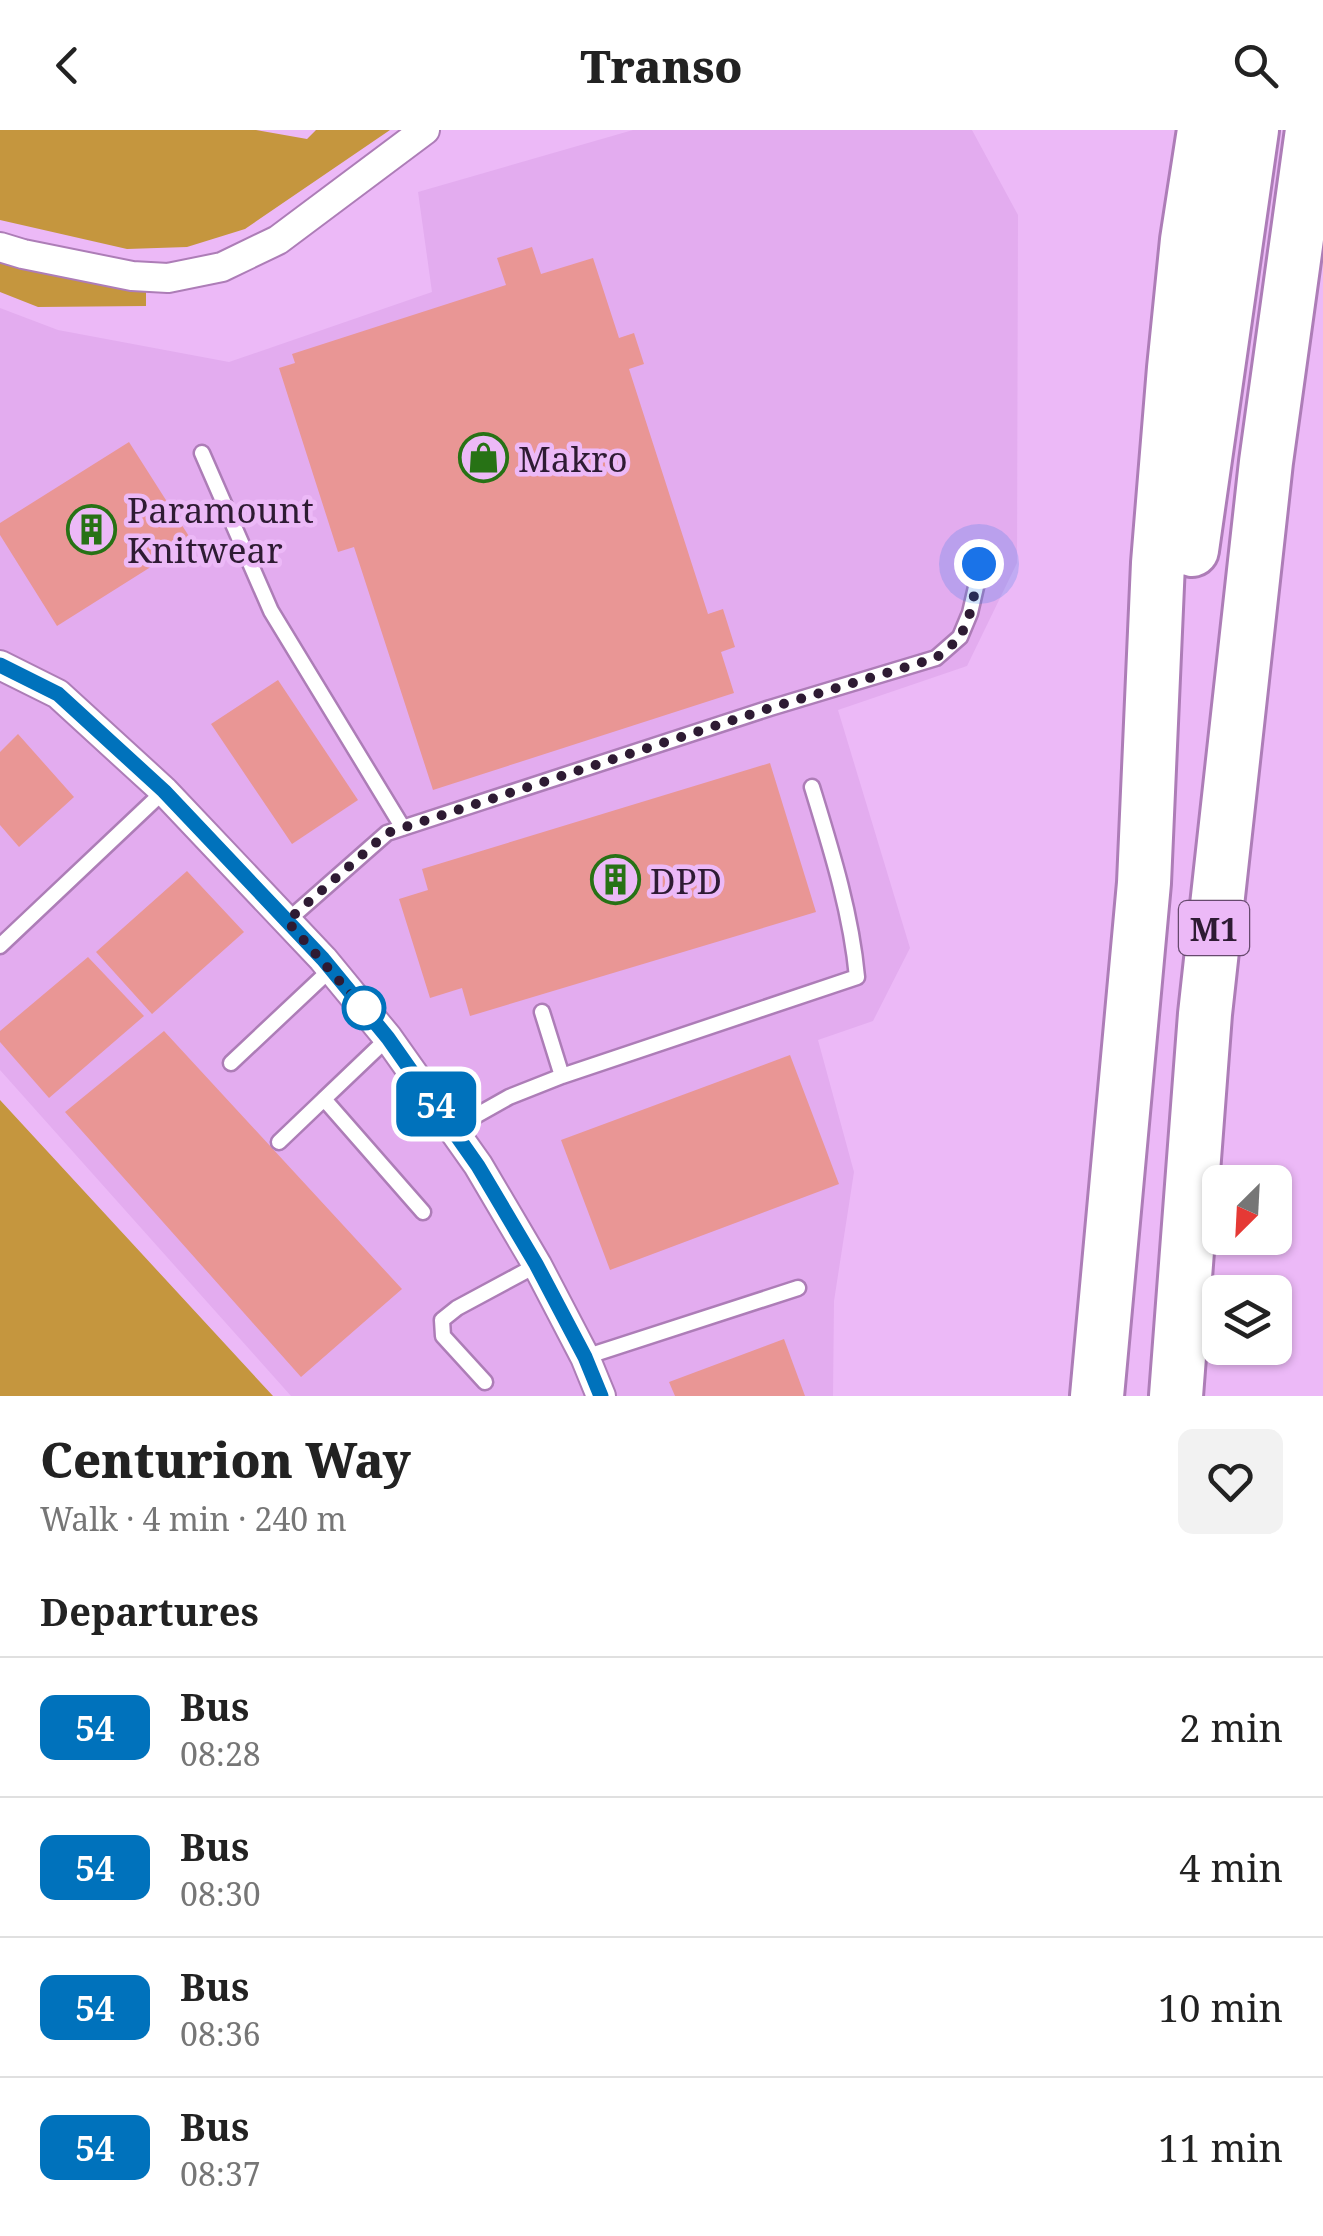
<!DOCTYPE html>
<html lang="en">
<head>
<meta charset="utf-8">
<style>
	body { margin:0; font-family:"Noto Serif",serif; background:#f2f2f2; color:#222; height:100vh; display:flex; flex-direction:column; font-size:38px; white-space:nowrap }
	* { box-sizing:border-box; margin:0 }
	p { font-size:32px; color:#767676 }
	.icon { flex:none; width:55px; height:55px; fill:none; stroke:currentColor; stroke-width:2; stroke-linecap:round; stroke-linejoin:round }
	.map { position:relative; height:1266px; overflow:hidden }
	.side { display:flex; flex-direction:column; background:#fff; flex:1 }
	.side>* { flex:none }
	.badge { padding:0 20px; border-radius:15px; font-size:35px; line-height:65px }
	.needle { width:65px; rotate:204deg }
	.buttons { position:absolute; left:1202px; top:1035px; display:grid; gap:20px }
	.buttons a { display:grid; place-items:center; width:90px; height:90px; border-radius:15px; background:#fff; box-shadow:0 2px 8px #0004; font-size:50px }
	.you { position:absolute; width:50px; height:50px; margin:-25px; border:8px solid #fff; border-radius:50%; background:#1a73e8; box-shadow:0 0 0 15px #1a73e833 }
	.map>.badge { position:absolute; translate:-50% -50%; box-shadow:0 0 0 5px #fff }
	h2 { padding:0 40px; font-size:38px; line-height:90px }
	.round { display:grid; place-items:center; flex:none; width:105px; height:105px; border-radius:15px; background:#f2f2f2 }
	.headline { display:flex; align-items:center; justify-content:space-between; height:170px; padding:0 40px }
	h1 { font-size:48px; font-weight:800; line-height:75px }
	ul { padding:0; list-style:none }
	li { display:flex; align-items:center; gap:30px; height:140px; padding:0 40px; border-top:2px solid #e0e0e0 }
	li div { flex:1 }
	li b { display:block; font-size:38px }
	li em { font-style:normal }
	li .badge { min-width:110px; font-weight:700; text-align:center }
	header { display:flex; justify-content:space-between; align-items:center; height:130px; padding:0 40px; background:#fff; font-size:45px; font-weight:800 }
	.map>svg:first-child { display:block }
	.built { fill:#e3acef }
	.forest { fill:#c5963e }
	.building { fill:#e99695 }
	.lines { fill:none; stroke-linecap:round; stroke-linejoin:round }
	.service-casing { stroke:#ad7db7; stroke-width:19 }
	.minor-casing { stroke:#ad7db7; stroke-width:32 }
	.motorway-casing { stroke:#ad7db7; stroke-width:58 }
	.service { stroke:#fff; stroke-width:14 }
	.minor { stroke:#fff; stroke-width:28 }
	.motorway { stroke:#fff; stroke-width:52 }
	.line-casing { stroke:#fff; stroke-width:22 }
	.line { stroke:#0072bc; stroke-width:15 }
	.walk { stroke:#2e1b33; stroke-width:10; stroke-dasharray:0 18 }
	.stop-dot { fill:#fff; stroke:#0072bc; stroke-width:5 }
	.labels { text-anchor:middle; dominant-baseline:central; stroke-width:9; stroke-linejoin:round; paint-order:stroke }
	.shield { fill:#ecb9f7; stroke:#674a6e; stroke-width:2.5 }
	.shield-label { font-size:32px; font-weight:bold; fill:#2e1b33 }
	.poi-label { font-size:35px; fill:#2e1b33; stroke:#ecb9f7; text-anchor:start }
</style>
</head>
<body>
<header><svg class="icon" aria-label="back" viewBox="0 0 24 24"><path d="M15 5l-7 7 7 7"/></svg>Transo<svg class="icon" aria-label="search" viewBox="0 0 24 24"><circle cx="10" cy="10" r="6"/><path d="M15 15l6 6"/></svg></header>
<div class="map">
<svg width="1323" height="1266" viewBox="0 0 1323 1266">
	<rect width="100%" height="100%" fill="#ecb9f7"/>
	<path class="built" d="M633 0H972L1018 85 1017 433 967 536 838 580 910 818 873 891 818 910 854 1042 834 1171 833 1266H291L0 940V178L58 200 229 232 432 162 418 62Z"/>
	<path class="forest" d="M0 0H256L307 9 316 0H390L245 99 187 117 127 119 0 90Z
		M0 131 18 137 146 159V176L38 177 0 162Z
		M0 970 273 1266H0Z"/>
	<path class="building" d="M532 117 541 144 593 128 619 208 634 203 644 234 629 239 708 484 723 479 735 517 721 522 734 563 433 660 354 417 338 422 279 238 295 233 292 224 506 155 497 128Z
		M129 312 192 411 57 496 0 405V393Z
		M278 550 358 670 292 714 211 594Z
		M18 604 74 667 19 717 0 695V622Z
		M770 633 816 782 470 886 462 858 430 868 399 769 428 760 422 739Z
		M187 741 244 802 152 884 96 822Z
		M88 827 144 886 49 968 0 912V901Z
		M164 901 402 1159 301 1247 65 982Z
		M790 925 839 1054 610 1140 561 1010Z
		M784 1209 805 1266H675L669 1252Z"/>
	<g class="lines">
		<defs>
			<path id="service" d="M202 323 271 481 403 698
				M287 791 387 703 770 578 936 528 960 507 970 483 976 457 979 434
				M0 816 164 661
				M542 882 562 946
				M231 933 331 839
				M324 969 388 908
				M454 998 509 967 562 946 857 847C851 782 831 719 812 657
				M279 1012 324 969 423 1082
				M585 1227 798 1158
				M485 1252 443 1206 442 1190 457 1178 537 1135"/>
			<path id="minor" d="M0 117 23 124 132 146 168 148 222 137 278 110 425 0
				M0 535 58 564 164 661 323 829 388 908 478 1035 537 1135 585 1227 601 1266"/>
			<path id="motorway" d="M1192 420 1252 0
				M1097 1266 1144 753 1158 433 1174 238 1187 110 1204 0
				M1176 1266 1205 884 1266 332 1312 0"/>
		</defs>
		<use href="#service" class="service-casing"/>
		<use href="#minor" class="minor-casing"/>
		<use href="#motorway" class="motorway-casing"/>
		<use href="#service" class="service"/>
		<use href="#minor" class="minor"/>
		<use href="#motorway" class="motorway"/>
	</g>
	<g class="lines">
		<defs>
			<path id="line" d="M0 535 58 564 164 661 323 829 388 908 478 1036 536 1134 585 1227 601 1266"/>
		</defs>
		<use href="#line" class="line-casing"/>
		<use href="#line" class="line"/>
		<path class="walk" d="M364 878 369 885 287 791 387 703 770 578 936 528 960 508 970 483 976 457 979 434"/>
	</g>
	<defs>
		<symbol id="shop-ring" viewBox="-11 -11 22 22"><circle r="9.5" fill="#ecb9f7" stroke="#277215" stroke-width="1.5"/><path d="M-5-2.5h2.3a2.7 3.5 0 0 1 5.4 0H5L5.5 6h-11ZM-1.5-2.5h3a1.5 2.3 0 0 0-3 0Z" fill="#277215"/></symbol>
		<symbol id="building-ring" viewBox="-11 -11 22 22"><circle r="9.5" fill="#ecb9f7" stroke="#277215" stroke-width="1.5"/><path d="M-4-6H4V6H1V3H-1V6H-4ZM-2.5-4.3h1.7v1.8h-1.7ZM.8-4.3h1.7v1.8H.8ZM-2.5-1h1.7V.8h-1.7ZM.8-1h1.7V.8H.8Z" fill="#277215"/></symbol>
	</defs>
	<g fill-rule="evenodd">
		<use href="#shop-ring" x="456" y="300" width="55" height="55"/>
		<use href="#building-ring" x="64" y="372" width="55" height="55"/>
		<use href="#building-ring" x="588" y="722" width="55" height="55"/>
	</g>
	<circle class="stop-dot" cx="364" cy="878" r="20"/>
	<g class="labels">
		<rect class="shield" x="1179" y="771" width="70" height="54" rx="8"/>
		<g class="shield-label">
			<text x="1214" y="798">M1</text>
		</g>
		<g class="poi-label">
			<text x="518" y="328">Makro</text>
			<text x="127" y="379">Paramount<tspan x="127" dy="40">Knitwear</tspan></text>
			<text x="650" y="750">DPD</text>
		</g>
	</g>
</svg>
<div class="buttons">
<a><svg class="needle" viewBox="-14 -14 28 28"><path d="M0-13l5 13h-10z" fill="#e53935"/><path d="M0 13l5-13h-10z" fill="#767676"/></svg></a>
<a><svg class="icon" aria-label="layers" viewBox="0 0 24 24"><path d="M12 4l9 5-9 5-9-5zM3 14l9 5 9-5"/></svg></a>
</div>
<div class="you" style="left:979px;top:434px"></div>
<b class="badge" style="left:436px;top:974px;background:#0072bc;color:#fff">54</b>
</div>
<section class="side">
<div class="headline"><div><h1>Centurion Way</h1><p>Walk · 4 min · 240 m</p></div><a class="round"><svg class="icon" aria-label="heart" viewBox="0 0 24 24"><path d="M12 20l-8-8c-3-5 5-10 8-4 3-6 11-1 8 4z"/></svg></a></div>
<h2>Departures</h2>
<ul>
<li><span class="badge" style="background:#0072bc;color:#fff">54</span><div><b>Bus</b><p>08:28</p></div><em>2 min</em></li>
<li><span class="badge" style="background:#0072bc;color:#fff">54</span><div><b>Bus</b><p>08:30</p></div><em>4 min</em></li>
<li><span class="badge" style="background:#0072bc;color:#fff">54</span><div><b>Bus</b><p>08:36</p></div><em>10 min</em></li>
<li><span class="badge" style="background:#0072bc;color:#fff">54</span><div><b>Bus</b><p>08:37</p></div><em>11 min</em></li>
</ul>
</section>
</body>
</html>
